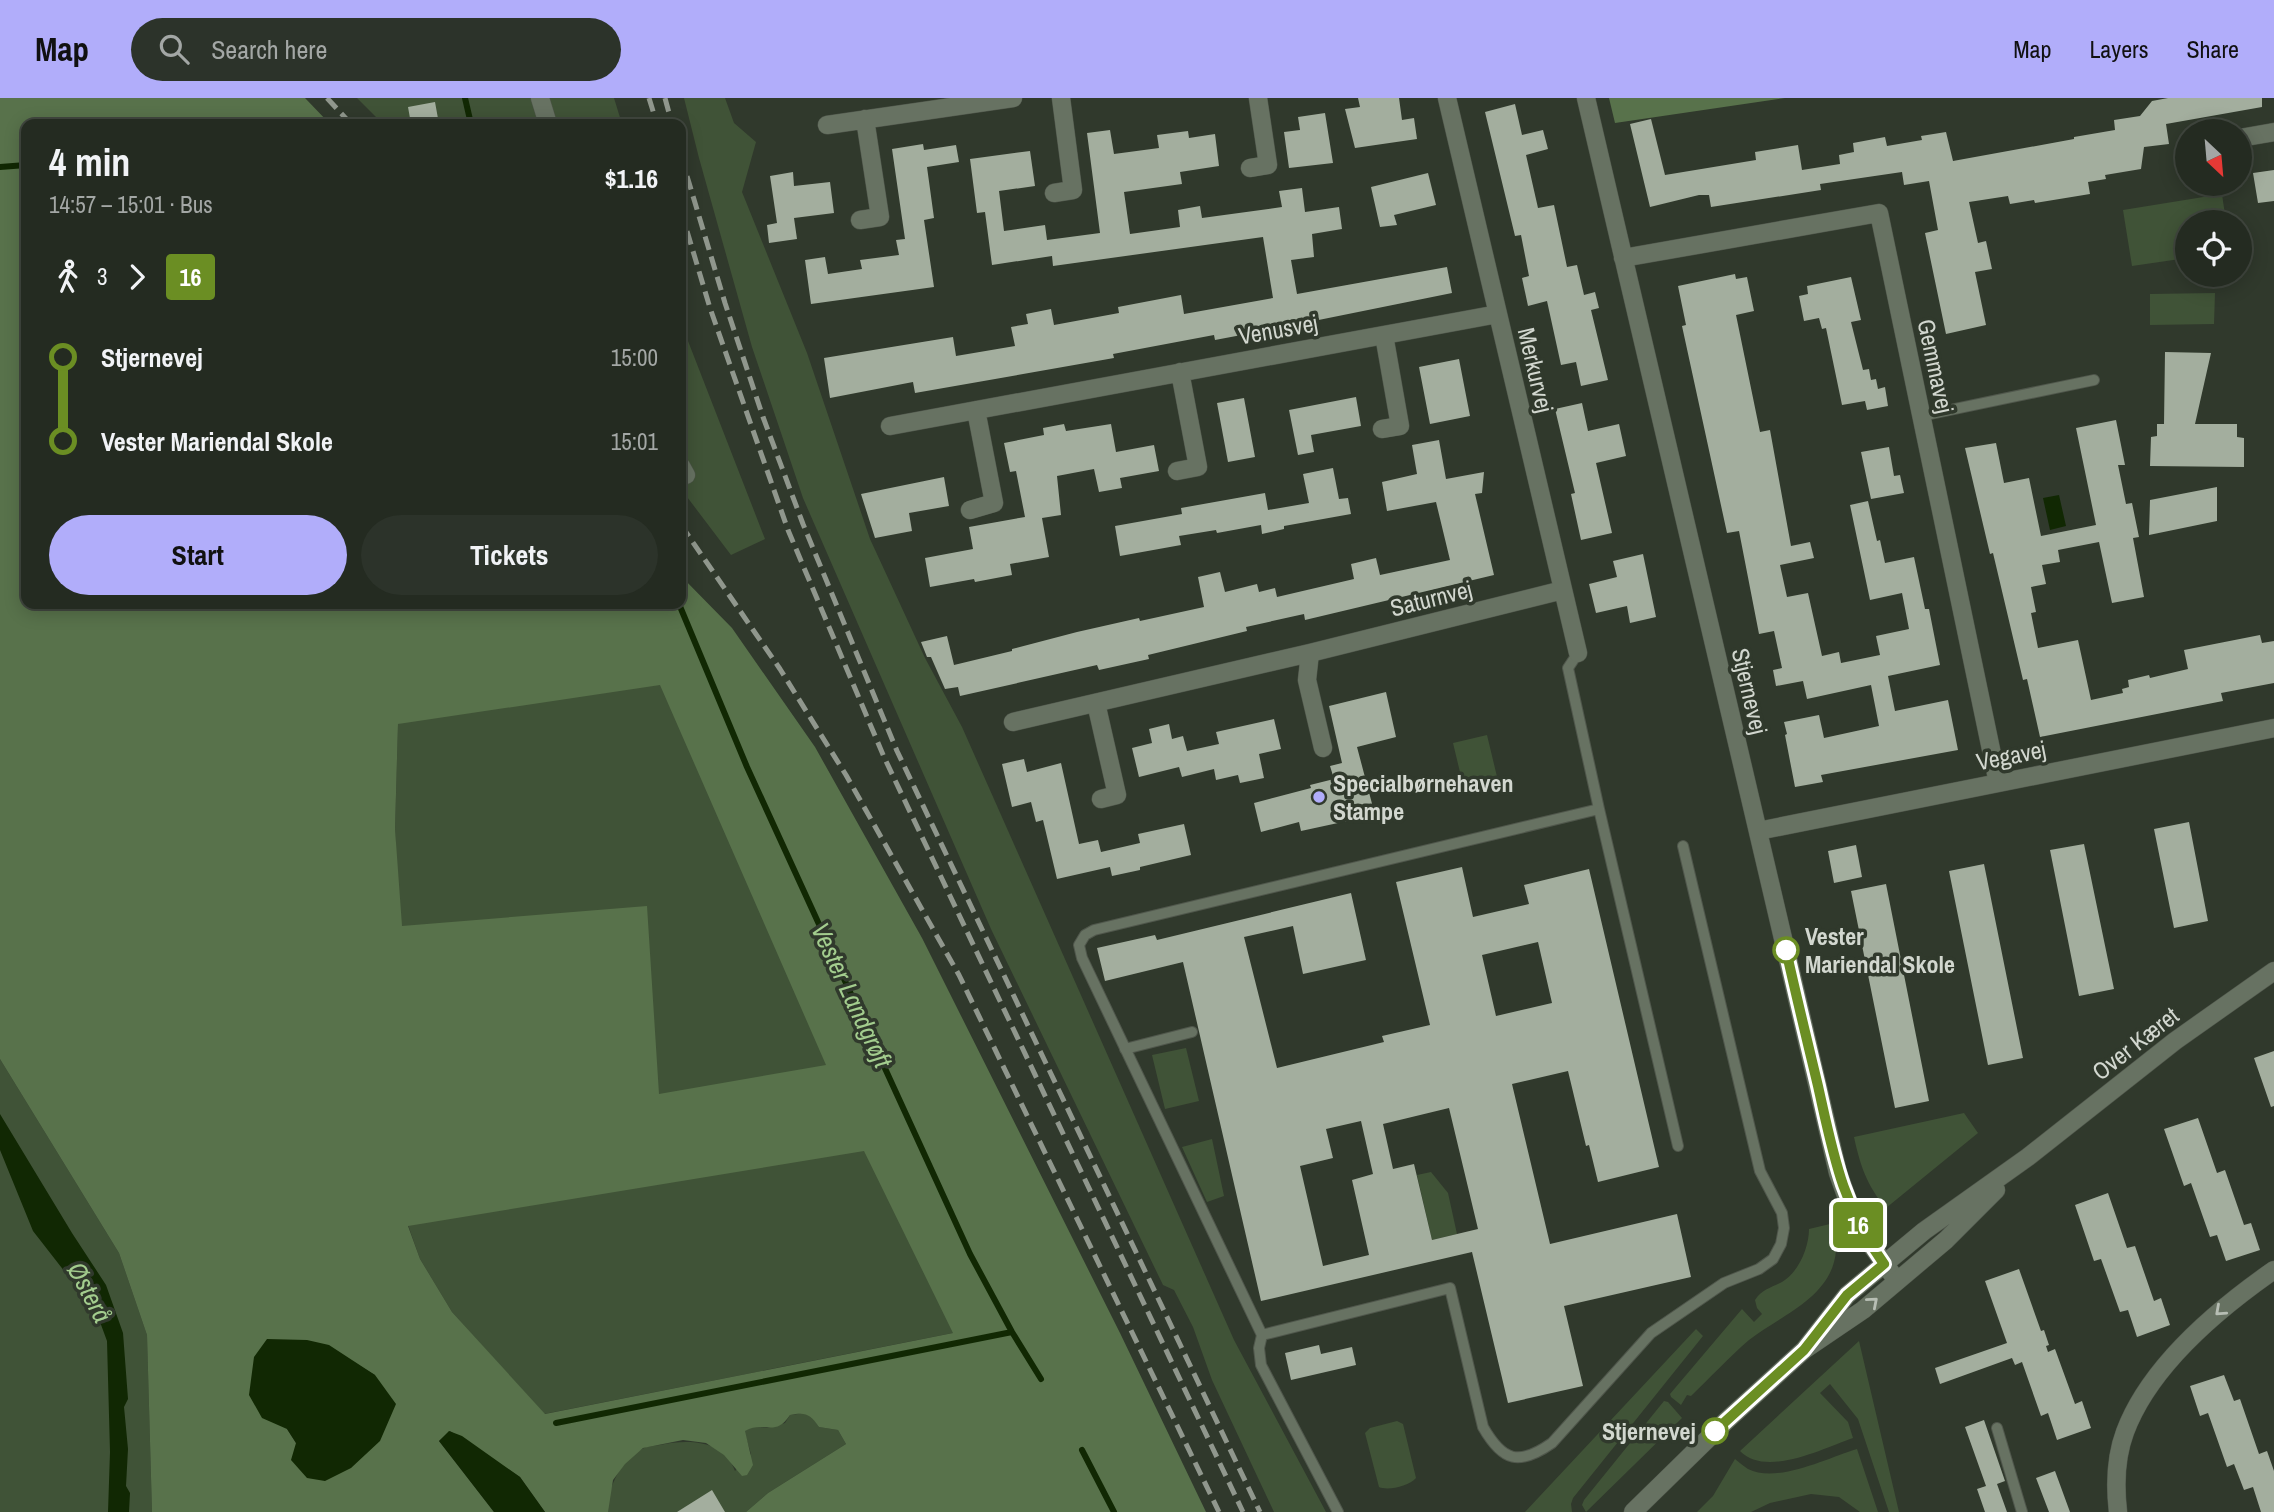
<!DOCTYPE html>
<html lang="en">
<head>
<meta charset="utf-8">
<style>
	body { margin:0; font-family:"Archivo Narrow",sans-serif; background:#2c332a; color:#f1f3f6; height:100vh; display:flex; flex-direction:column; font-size:26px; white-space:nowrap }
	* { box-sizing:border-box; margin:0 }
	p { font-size:23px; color:#a3a7a5 }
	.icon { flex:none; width:38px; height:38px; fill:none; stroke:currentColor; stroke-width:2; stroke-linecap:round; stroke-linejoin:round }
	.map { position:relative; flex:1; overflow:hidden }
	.details { position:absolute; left:21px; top:21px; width:665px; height:490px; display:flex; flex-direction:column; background:#242b21; border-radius:14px; box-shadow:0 4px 18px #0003,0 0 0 2px #41473f }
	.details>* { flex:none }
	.badge { padding:0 14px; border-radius:5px; font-size:24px; line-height:46px }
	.needle { width:46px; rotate:154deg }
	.controls { position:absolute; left:2175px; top:21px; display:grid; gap:14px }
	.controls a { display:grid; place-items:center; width:77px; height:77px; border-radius:50%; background:#242b21; box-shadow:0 4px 18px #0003,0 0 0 2px #41473f; font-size:35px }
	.map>.badge { position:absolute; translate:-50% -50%; box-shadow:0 0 0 4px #fff }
	.legs { display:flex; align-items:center; gap:10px; height:77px; padding:0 28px; font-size:23px }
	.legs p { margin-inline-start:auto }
	.overview { display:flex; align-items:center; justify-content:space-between; height:119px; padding:0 28px }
	h1 { font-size:38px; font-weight:700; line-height:52px }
	.cta { display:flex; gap:14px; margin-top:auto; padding:14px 28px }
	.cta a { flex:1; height:80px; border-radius:42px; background:#b1adfa; color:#111; font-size:28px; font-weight:700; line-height:80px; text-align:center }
	.cta a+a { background:#2c332a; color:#f1f3f6 }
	ul { padding:0 28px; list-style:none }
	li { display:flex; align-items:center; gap:24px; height:84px; font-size:26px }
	li i { display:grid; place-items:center; width:10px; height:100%; margin:0 9px; background:currentColor }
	li i::after { content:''; width:18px; height:18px; margin:-9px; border:5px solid; border-radius:50%; background:#242b21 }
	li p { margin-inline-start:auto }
	li:first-child i { background:linear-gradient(#0000 50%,currentColor 0) }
	li:last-child i { background:linear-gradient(currentColor 50%,#0000 0) }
	header { display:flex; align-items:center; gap:42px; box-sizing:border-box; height:98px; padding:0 35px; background:#b1adfa; color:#111 }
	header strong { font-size:33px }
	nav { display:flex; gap:38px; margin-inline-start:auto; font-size:24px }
	.search { width:490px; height:63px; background:#2c332a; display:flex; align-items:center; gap:18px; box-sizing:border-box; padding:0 24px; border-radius:38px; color:#a3a7a5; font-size:26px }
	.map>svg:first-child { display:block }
	.green { fill:#405337 }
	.forest { fill:#58724b; fill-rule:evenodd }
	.water { fill:#112803 }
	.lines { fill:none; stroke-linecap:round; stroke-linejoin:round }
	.stream { stroke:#112803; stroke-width:6 }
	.building { fill:#a3ae9e; fill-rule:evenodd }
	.service-casing { stroke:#50574c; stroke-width:12 }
	.minor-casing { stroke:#50574c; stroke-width:19 }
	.secondary-casing { stroke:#50574c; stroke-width:19 }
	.service { stroke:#677262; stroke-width:10 }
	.minor { stroke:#677262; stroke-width:18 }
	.secondary { stroke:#677262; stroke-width:18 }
	.rail { stroke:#90978d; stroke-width:5; stroke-dasharray:14 7; stroke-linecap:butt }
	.oneway { stroke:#b7beb4 }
	.line-1-casing { stroke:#fff; stroke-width:16 }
	.line-1 { stroke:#6b8e23; stroke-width:10 }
	.poi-dot { fill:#b1adfa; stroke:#30392c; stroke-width:2.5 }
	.stop-1-dot { fill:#fff; stroke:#6b8e23; stroke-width:3.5 }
	.labels { text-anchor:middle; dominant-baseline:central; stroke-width:7; stroke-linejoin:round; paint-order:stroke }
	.street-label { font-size:24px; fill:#d2d7cf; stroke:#30392c }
	.poi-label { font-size:24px; font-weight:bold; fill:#d2d7cf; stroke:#30392c; text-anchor:start }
	.stop-label { font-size:24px; font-weight:bold; fill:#d2d7cf; stroke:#30392c; text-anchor:start }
	.water-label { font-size:26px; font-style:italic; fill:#a3cd8e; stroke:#30392c }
</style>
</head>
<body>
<header>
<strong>Map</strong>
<div class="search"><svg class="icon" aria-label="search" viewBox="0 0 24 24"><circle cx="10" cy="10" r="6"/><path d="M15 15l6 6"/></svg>Search here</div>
<nav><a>Map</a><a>Layers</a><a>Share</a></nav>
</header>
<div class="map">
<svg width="2274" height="1414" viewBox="0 0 2274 1414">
	<rect width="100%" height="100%" fill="#30392c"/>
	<path class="green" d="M357 0H614L622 26H383Z
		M684 0H725L734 25 756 44 742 94 807 255 870 441 925 560 962 629 1234 1242 1326 1414H1274L1212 1282 1193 1229 1174 1192 1163 1187 991 831 803 400 752 249 699 60Z
		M2222 96 2226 124H2188L2187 160 2132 168 2123 112Z
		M2215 195 2214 226 2150 227V196Z
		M681 225 765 441 731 457 681 391Z
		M660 506 988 1228 544 1316 452 1214 420 1161 408 1127 395 731 398 626Z
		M1487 637 1499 687 1465 695 1453 645Z
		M1186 950 1199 1003 1165 1011 1152 957Z
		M0 961 119 1155 147 1237 152 1414H0Z
		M1964 1015 1978 1035 1886 1110C1867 1088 1860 1067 1854 1039Z
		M1212 1041 1224 1098 1207 1104 1182 1049Z
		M1431 1074 1448 1095 1457 1136 1432 1142 1417 1077Z
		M1830 1126C1832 1134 1837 1144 1836 1152 1833 1199 1781 1217 1749 1242 1729 1259 1710 1280 1691 1298L1687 1297 1681 1307 1671 1299 1670 1296 1742 1211 1754 1224 1762 1216 1757 1210 1755 1202C1762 1191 1771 1190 1782 1184 1799 1174 1809 1149 1809 1131Z
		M1696 1231 1703 1238 1573 1400 1571 1406 1572 1414H1525Z
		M1859 1243 1899 1414H1889L1858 1321 1830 1286 1820 1295 1848 1324 1853 1340C1824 1350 1766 1380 1740 1353Z
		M1664 1303 1668 1304 1682 1320 1586 1414 1582 1407 1584 1402Z
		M805 1315 811 1317 819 1329 838 1332 846 1346 768 1395 746 1414H608C606 1391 622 1360 644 1350 648 1348 655 1348 660 1347 687 1341 724 1341 735 1373L751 1356 744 1333 753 1328 767 1330 785 1325 790 1317Z
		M1397 1323 1403 1326 1416 1380C1409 1388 1388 1393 1379 1389L1365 1335 1370 1330Z
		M1857 1351 1878 1414H1860L1839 1399 1811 1396 1770 1405 1751 1414H1697L1713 1398 1735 1361C1739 1364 1743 1368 1748 1371 1777 1386 1827 1360 1857 1351Z"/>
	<path class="forest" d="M0 0H305L330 26H26V506H681V478L732 530 815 649 922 840 1120 1235 1206 1414H746L768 1395 846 1346 838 1332 819 1329C810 1316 806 1314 790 1317 775 1340 764 1322 745 1333L753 1367 747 1377 742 1378 724 1357 706 1345 683 1342 643 1350 625 1366 613 1382 608 1414H545L520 1379 450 1333 439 1343 494 1414H152L147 1237 119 1155 0 961ZM660 587 826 967 659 996 647 808 402 828 395 731 398 626ZM864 1053 953 1235 545 1316 452 1214 420 1161 408 1128ZM355 1265 375 1277 296 1345 287 1331Z
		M1609 0H1785L1615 25Z"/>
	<path class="water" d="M2059 397 2066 428 2050 432 2043 400Z
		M0 1016 72 1135 106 1187 123 1235 128 1301 124 1309 128 1351 126 1388 130 1395 129 1414H108L110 1354 107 1243 100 1224 86 1201 33 1133 0 1052Z
		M267 1241 307 1242 329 1247 375 1277 396 1306 380 1343 351 1370 325 1383 307 1380 291 1362 296 1345 287 1331 262 1320 249 1297 254 1259Z
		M449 1333 462 1338 520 1379 545 1414H494L439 1343Z"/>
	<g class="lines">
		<path class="stream" d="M465 0 471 26
			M0 69 26 67
			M679 506 747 669 970 1156 1012 1234 1041 1281
			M556 1325 1012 1234
			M1082 1352 1114 1414"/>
	</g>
	<path class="building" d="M1358 0H1399L1402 22 1414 20 1417 41 1355 50 1345 11 1360 9Z
		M2168 0H2262V9L2166 26 2169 46 2144 49 2141 71 2105 77 2106 81 2088 84 2090 96 2035 105 2034 102 2010 106 2008 98 1969 104 1978 145 1986 143 1992 171 1975 174 1986 227 1946 236 1925 135 1938 132 1929 83 1904 87 1902 74 1820 86 1821 92 1711 109 1709 97H1699L1650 109 1630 26 1651 21 1665 77 1756 62 1755 54 1798 47 1802 72 1840 66 1839 57 1854 54 1853 45 1885 39 1887 48 1922 42 1921 38 1946 34 1953 63 2074 41V39L2115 32 2114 22 2140 18 2152 3Z
		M435 4 439 26H411L408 9Z
		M1515 6 1522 37 1543 32 1548 51 1526 57 1538 110 1554 107 1567 169 1577 167 1584 197 1595 194 1599 210 1591 212 1608 282 1581 288 1576 264 1561 267 1547 203 1528 208 1522 180 1529 178 1521 137 1515 138 1485 14Z
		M1325 15 1333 65 1289 70 1284 34 1300 32 1298 19Z
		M1110 32 1114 56 1159 50 1157 37 1188 33 1189 40 1215 36 1219 68 1180 74 1182 86 1124 94 1130 136 1180 129 1178 112 1200 108 1202 120 1282 109 1279 93 1302 90 1305 114 1339 109 1342 131 1312 136 1314 159 1291 162 1297 196 1447 169 1452 195 1284 229 1215 242 1214 237 1113 256 1114 260 915 295 913 284 830 300 824 260 953 239 956 258 1015 248 1011 229 1028 226 1026 216 1051 211 1054 227 1119 215 1118 209 1181 197 1184 216 1273 200 1263 139 1053 168 1052 158 992 167 985 114 977 115 970 61 1030 53 1035 88 999 93 1004 133 1045 127 1047 142 1100 135 1087 35Z
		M923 46 924 52 956 47 959 64 927 69 934 120 924 122 934 189 811 206 805 162 825 159 828 176 862 171 860 162 899 157 896 142 905 141 892 51Z
		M2274 72V103L2258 105 2253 75Z
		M793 74 794 88 830 84 834 115 794 120 797 141 769 145 767 127 777 125 770 78Z
		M1428 75 1436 107 1394 117 1397 127 1380 129 1371 89Z
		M1735 176 1736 181 1747 179 1754 213 1736 217 1760 334 1770 332 1791 448 1810 444 1814 460 1780 467 1787 499 1808 495 1822 558 1839 554 1841 565 1880 557 1876 538 1909 531 1902 495 1870 502 1850 407 1868 403 1877 443 1880 442 1885 465 1914 459 1925 511H1929L1940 567 1888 578 1895 613 1948 602 1958 652 1821 677 1823 684 1795 689 1785 637 1787 636 1784 624 1819 617 1824 640 1879 628 1871 587 1807 601 1803 583 1776 588 1773 572 1782 570 1774 533 1759 536 1739 433 1727 435 1682 228 1686 227 1678 188Z
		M1851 179 1861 222 1851 224 1863 272 1869 271 1871 282 1876 281 1878 291 1885 289 1888 308 1867 312 1865 303 1842 307 1826 230 1822 231 1819 220 1804 223 1799 198 1808 196 1807 188Z
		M2165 254 2211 255 2195 326H2237V339L2244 340V369L2150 368 2151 339 2157 338V326H2164Z
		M1459 261 1470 318 1430 326 1419 269Z
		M1356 299 1361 328 1311 337 1314 354 1298 357 1289 312Z
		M1244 300 1255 359 1228 364 1217 305Z
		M1582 305 1588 333 1619 326 1626 358 1596 365 1612 435 1581 442 1571 396 1575 395 1555 311Z
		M2116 322 2125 367H2118L2126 406 2132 405 2139 439 2133 440 2144 499 2112 505 2099 444 2058 452 2060 464 2042 467 2046 486 2031 489 2036 514 2031 515 2038 550 2078 542 2091 602 2123 595 2122 591 2129 589 2128 582 2149 577 2150 580 2188 571 2184 552 2260 537 2262 545 2274 543V585L2221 595 2223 603 2040 639 2027 581 2023 582 1993 455 1990 456 1965 350 1996 345 2004 385 2029 380 2041 438 2096 427 2076 330Z
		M1064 326 1066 333 1111 326 1116 354 1154 347 1159 373 1120 380 1122 390 1099 394 1094 371 1057 378 1061 417 1042 420 1049 459 1010 466 1012 477 975 484 974 481 930 489 925 460 973 451 969 429 1025 419 1016 373 1010 374 1004 345 1044 337 1043 330Z
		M1439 342 1446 381 1484 374 1482 395 1475 396 1494 477 1305 522 1304 516 1246 529 1247 533 1148 557 1149 561 1099 572 1097 567 960 598 958 589 945 591 931 559H927L921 544 947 538 954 567 1012 553V551L1077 534 1139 520 1140 523 1204 509 1198 479 1220 474 1225 494 1257 486 1259 494 1275 490 1277 499 1354 481 1351 466 1376 460 1380 477 1450 462 1436 404 1387 413 1382 384 1417 376 1412 347Z
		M1889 349 1894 378 1900 377 1904 395 1871 401 1861 354Z
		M1333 370 1339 401 1348 400 1351 416 1284 428V431L1262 436 1261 427 1217 435 1216 432 1179 438 1181 447 1120 458 1115 428 1182 416 1181 410 1265 395 1268 412 1309 405 1303 376Z
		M944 379 949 408 909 415 912 433 875 440 861 396Z
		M2217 389V423L2149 437 2150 402Z
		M1643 456 1656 519 1630 525 1627 508 1596 515 1589 486 1617 479 1613 463Z
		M1386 594 1396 639 1357 649 1375 717 1301 733 1299 724 1261 734 1254 705 1311 690 1310 687 1334 681 1330 668 1342 665 1329 608Z
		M1274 621 1281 651 1259 656 1264 680 1240 685 1238 677 1216 682 1214 671 1182 679 1179 669 1139 679 1132 650 1152 645 1149 631 1169 626 1172 641 1183 638 1187 653 1219 646 1216 634Z
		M1024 661 1027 674 1061 665 1079 746 1098 742 1101 754 1140 745 1138 736 1184 726 1191 757 1140 769V772L1112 778 1110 769 1057 781 1043 722 1036 724 1031 704 1012 709 1002 666Z
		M2189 724 2208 823 2174 830 2154 731Z
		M2084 746 2114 891 2079 898 2050 752Z
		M1856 747 1862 779 1834 785 1828 753Z
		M1984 766 2023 960 1988 967 1949 773Z
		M1462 769 1473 819 1529 806 1524 787 1589 771 1659 1069 1598 1084 1589 1047 1586 1048 1568 973 1512 986 1550 1146 1677 1116 1691 1179 1564 1208 1583 1288 1508 1305 1472 1154 1261 1203 1183 864 1105 883 1097 850 1155 837 1157 842 1351 795 1366 862 1303 876 1293 828 1244 839 1277 970 1384 944 1382 938 1430 927 1396 784ZM1538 844 1552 905 1496 918 1482 857ZM1449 1010 1478 1131 1432 1142 1414 1066 1393 1071 1383 1026ZM1361 1023 1373 1076 1352 1082 1369 1157 1323 1168 1300 1068 1333 1060 1326 1031Z
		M1886 786 1929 1003 1895 1010 1851 793Z
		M2274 953V1008L2271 1009 2254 960Z
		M2198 1020 2217 1075 2225 1072 2244 1127 2251 1125 2260 1152 2226 1163 2217 1137 2210 1139 2191 1085 2184 1088 2164 1031Z
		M2108 1095 2127 1150 2135 1148 2154 1203 2161 1200 2170 1227 2137 1239 2128 1212 2120 1214 2101 1161 2094 1163 2075 1107Z
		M2019 1171 2041 1233 2044 1232 2049 1247 2046 1248 2048 1254 2055 1251 2075 1306 2082 1303 2091 1330 2057 1342 2048 1315 2041 1318 2022 1264 2015 1267 2012 1260 1940 1286 1935 1270 2007 1245 1985 1183Z
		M1319 1247 1321 1256 1352 1249 1356 1267 1291 1282 1285 1255Z
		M2224 1277 2234 1303 2240 1301 2259 1356 2267 1353 2274 1373V1414H2261L2253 1389 2244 1392 2234 1366 2227 1369 2208 1315 2200 1318 2190 1288Z
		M1984 1322 2005 1383 1997 1386 2007 1414H1985L1977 1391 1986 1388 1965 1329Z
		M2055 1373 2070 1414H2049L2036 1380Z
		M712 1392 725 1414H677Z"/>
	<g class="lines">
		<defs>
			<path id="service" d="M1921 318 2094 282
				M1578 555 1568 570 1599 711
				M1125 951 1192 934
				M1678 1048 1599 711 1094 832 1085 837 1079 847 1082 860 1262 1237 1450 1190 1483 1329C1503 1364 1519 1368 1552 1345L1651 1235 1724 1185 1759 1171 1773 1161 1781 1146 1784 1130 1782 1115 1760 1073 1683 748
				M1262 1237 1259 1250 1261 1267 1338 1414
				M1997 1330 2022 1414"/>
			<path id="minor" d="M540 0 548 26
				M1447 0 1578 555
				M1586 0 1838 1075 1853 1117 1864 1137 1897 1183
				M827 27 1013 0
				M2240 40 2274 34
				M1250 70 1268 67 1258 0
				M1054 95 1073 92 1061 0
				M860 122 880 119 865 21
				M1623 160 1879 115 1998 685
				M890 328 1498 216
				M1382 331 1400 328 1384 237
				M681 368 686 377
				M1177 373 1198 369 1180 274
				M970 412 994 405 976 312
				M1310 555 1307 582 1323 650
				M1096 605 1117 697 1101 701
				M1013 624 1310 555 1563 492
				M1758 733 2274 630
				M2118 1414C2115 1388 2116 1358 2125 1334 2150 1267 2218 1211 2274 1172"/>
			<path id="secondary" d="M1804 1252 1847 1197 1924 1133 2028 1059 2175 943 2274 873
				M1633 1414 1726 1323 1804 1252 1863 1212 1946 1142 1996 1092"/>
		</defs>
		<use href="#service" class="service-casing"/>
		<use href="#minor" class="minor-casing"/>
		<use href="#secondary" class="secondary-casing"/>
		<use href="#service" class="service"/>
		<use href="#minor" class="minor"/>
		<use href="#secondary" class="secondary"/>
		<path class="rail" d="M327 0 351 26
			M649 0 657 26
			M665 0 672 26
			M681 58 725 205 763 319 803 426 897 653 1260 1414
			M681 113 710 210 788 432 884 659 1243 1414
			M681 427 780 571 846 677 959 877 1219 1414"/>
	</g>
	<defs><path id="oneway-chevron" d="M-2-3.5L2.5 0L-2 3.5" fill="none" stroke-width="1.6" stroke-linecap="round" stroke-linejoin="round" transform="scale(1.75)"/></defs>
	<g class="oneway">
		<use href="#oneway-chevron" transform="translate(1873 1204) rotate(-41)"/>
		<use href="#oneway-chevron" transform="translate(2220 1213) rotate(138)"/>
	</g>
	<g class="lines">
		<defs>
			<path id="line-1" d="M1715 1333 1804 1252 1847 1197 1884 1166C1842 1108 1833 1055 1818 988 1807 942 1796 897 1786 852"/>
		</defs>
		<use href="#line-1" class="line-1-casing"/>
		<use href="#line-1" class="line-1"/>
	</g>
	<circle class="poi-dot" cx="1319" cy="699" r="7"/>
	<g class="stop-1-dot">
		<circle cx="1786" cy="852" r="12"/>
		<circle cx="1715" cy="1333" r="12"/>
	</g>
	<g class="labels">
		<g class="street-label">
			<text transform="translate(1278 231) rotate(-10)">Venusvej</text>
			<text transform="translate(1936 268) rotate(78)">Gemmavej</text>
			<text transform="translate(1536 272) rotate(77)">Merkurvej</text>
			<text transform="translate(1431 500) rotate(-14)">Saturnvej</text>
			<text transform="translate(1750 593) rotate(77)">Stjernevej</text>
			<text transform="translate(2011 657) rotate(-11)">Vegavej</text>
			<text transform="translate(2135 945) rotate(-38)">Over Kæret</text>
		</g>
		<g class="poi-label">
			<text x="1333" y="685">Specialbørnehaven<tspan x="1333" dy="28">Stampe</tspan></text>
		</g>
		<g class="stop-label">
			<text x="1805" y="838">Vester<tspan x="1805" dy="28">Mariendal Skole</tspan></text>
			<text x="1696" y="1333" text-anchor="end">Stjernevej</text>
		</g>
		<g class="water-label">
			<text transform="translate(852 897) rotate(65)">Vester Landgrøft</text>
			<text transform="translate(90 1194) rotate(62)">Østerå</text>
		</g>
	</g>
</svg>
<div class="controls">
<a><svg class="needle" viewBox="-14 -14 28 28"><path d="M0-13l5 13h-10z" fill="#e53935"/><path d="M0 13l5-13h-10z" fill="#a3a7a5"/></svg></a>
<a><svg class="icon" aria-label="locate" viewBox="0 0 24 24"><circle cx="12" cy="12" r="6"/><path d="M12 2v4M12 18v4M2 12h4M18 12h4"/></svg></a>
</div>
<b class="badge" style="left:1858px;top:1127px;background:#6b8e23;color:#fff">16</b>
<section class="details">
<div class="overview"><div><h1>4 min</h1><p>14:57 – 15:01 · Bus</p></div><b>$1.16</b></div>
<div class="legs"><svg class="icon" aria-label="walk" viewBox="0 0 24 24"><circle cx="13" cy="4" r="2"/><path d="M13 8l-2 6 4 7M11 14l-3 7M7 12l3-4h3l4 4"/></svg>3<svg class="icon" aria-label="forward" viewBox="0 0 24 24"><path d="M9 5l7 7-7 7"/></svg><b class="badge" style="background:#6b8e23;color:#fff">16</b></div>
<ul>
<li><i style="color:#6b8e23"></i><b>Stjernevej</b><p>15:00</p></li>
<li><i style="color:#6b8e23"></i><b>Vester Mariendal Skole</b><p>15:01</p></li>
</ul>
<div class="cta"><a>Start</a><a>Tickets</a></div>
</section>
</div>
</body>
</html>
